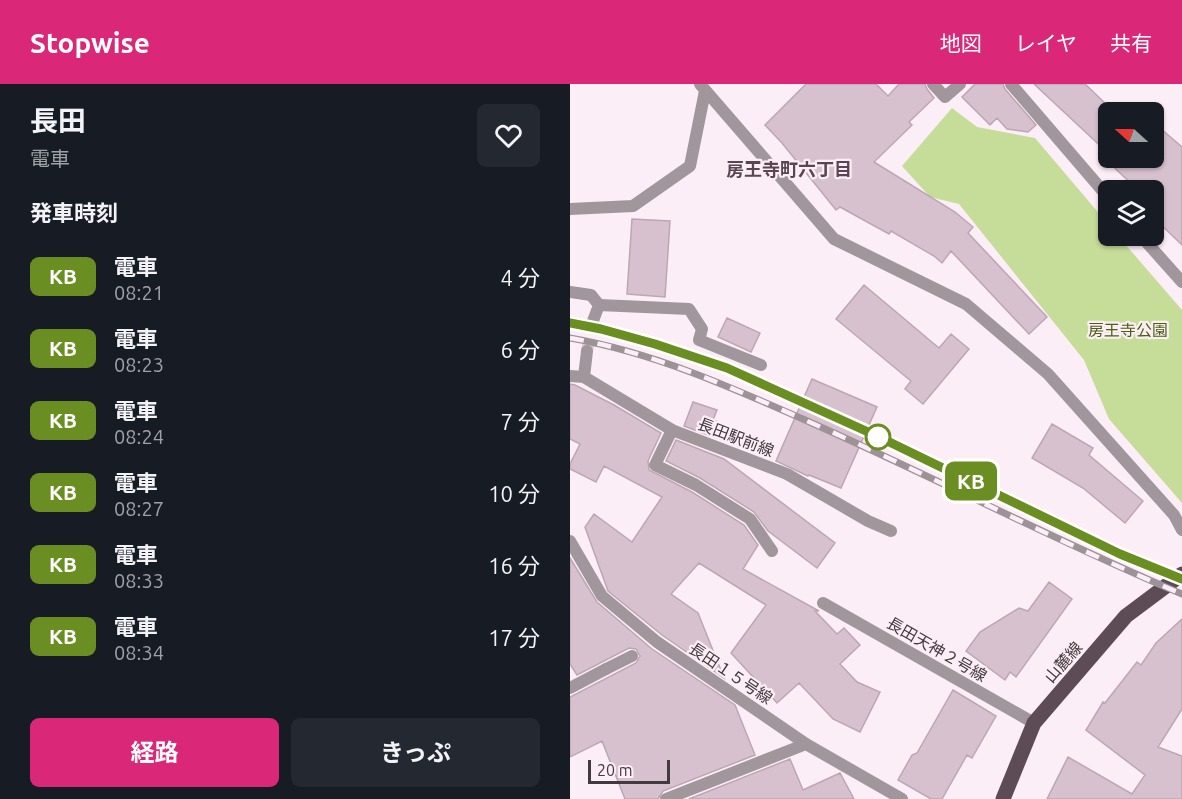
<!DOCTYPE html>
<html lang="ja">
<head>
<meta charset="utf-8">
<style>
	body { margin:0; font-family:Ubuntu,"Noto Sans JP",sans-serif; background:#242831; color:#f1f3f6; height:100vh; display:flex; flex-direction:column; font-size:22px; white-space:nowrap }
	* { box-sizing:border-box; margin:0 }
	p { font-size:20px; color:#9ea1a6 }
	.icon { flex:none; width:33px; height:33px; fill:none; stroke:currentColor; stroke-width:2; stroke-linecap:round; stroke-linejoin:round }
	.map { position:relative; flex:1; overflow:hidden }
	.drawer { display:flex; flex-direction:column; background:#171b24; width:570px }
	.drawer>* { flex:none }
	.badge { padding:0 12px; border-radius:9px; font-size:21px; line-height:39px }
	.needle { width:39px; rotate:291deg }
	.controls { position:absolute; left:528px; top:18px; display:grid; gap:12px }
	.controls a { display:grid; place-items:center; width:66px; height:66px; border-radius:9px; background:#171b24; box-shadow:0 2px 4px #0004; font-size:30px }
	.scale { position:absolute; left:18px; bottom:15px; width:82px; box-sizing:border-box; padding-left:6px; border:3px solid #433a3f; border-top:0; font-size:16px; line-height:21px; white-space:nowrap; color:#433a3f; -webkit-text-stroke:4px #fceef6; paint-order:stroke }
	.map>.badge { position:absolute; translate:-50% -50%; box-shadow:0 0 0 3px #fff }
	h2 { padding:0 30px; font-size:22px; line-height:54px }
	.round { display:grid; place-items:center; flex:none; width:63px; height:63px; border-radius:9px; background:#242831 }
	.summary { display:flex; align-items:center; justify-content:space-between; height:102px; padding:0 30px }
	h1 { font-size:28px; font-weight:700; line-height:45px }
	.cta { display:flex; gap:12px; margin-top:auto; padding:12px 30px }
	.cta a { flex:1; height:69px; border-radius:9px; background:#db2777; color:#fff; font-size:24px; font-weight:700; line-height:69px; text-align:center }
	.cta a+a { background:#242831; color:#f1f3f6 }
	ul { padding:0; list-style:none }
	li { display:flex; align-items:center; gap:18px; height:72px; padding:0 30px }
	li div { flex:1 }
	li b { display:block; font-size:22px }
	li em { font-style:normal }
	li .badge { min-width:66px; font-weight:700; text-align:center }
	header { display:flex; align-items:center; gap:36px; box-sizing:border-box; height:84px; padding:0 30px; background:#db2777; color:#fff }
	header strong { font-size:28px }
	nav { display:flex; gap:33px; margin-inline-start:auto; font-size:21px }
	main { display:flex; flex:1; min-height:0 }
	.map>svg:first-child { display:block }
	.green { fill:#c6dc99 }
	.building { fill:#d8c1cf; stroke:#bda6b4; stroke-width:1.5 }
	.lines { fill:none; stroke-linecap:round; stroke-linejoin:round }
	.street-tunnel { stroke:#d7cad1; stroke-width:12; stroke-dasharray:12 6; stroke-linecap:butt }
	.lane { stroke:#a0969c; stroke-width:12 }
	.street { stroke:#a0969c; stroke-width:12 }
	.primary { stroke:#5d4c56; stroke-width:15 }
	.rail-casing { stroke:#9e9299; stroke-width:7 }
	.rail { stroke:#fceef6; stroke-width:4.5; stroke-dasharray:14; stroke-linecap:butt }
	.line-casing { stroke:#fff; stroke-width:14 }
	.line { stroke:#6b8e23; stroke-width:9 }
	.stop-dot { fill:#fff; stroke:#6b8e23; stroke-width:3 }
	.labels { text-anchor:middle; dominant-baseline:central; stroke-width:4.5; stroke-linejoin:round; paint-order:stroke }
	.park-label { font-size:16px; fill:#4c5f13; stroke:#fceef6 }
	.street-label { font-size:16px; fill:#433a3f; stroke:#fceef6 }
	.neighbourhood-label { font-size:18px; font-weight:bold; fill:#594652; stroke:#fceef6 }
</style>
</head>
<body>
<header>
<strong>Stopwise</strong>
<nav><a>地図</a><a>レイヤ</a><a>共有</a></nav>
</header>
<main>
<section class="drawer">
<div class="summary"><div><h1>長田</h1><p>電車</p></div><a class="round"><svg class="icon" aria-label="heart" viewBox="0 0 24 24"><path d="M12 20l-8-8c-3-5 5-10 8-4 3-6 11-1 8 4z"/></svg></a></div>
<h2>発車時刻</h2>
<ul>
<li><span class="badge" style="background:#6b8e23;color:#fff">KB</span><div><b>電車</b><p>08:21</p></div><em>4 分</em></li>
<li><span class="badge" style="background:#6b8e23;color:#fff">KB</span><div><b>電車</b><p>08:23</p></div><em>6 分</em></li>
<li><span class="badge" style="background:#6b8e23;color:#fff">KB</span><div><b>電車</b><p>08:24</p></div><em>7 分</em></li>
<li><span class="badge" style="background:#6b8e23;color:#fff">KB</span><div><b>電車</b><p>08:27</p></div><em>10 分</em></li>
<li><span class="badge" style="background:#6b8e23;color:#fff">KB</span><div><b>電車</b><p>08:33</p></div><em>16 分</em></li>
<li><span class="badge" style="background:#6b8e23;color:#fff">KB</span><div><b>電車</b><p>08:34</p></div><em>17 分</em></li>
</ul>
<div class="cta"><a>経路</a><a>きっぷ</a></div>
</section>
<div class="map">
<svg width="612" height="715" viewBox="0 0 612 715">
	<rect width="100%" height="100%" fill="#fceef6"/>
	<path class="green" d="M382 24 407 43 465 54 538 140V152H548L612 226V419L539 335 514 276 389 120 360 113 332 82Z"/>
	<path class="building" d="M236 0H306L318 12 329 0H355L357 5 364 14 339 38 342 41 304 78 385 128 403 143 398 149 477 233 459 250 381 167 372 179 364 172 321 147 319 150 270 123 266 126 212 59 195 41Z
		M405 0H433L435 5 466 41 458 48 437 45 427 34 420 41 392 13Z
		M464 0H515L538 22V69Z
		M584 39 612 63V161L584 134V106H568L534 74H584Z
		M62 135 100 137 95 213 57 210Z
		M294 201 369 264 381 250 399 265 353 320 335 305 341 297 266 235Z
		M157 234 190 249 181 268 148 253Z
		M242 295 307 323 271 404 239 391 238 392 206 377Z
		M0 300 5 301 44 321 91 349 78 377 79 386 122 408 174 441 188 461 173 485 249 527H245L267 550 274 544 290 561 270 580 287 598 310 608 290 648 263 635 229 599 207 619 161 569 196 521 129 479 101 510 128 529 154 594 92 551 38 507 15 443 24 430 62 458 92 413 34 382 26 398 0 385V380L10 360 0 355Z
		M123 318 147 326 143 336 146 337 138 351 114 342Z
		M482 340 523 364 519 371 573 417 555 439 513 404 462 374Z
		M106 356 154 375 265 459 247 484 198 447 184 428 130 394 96 377Z
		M0 474 27 518 82 565 165 621 185 671 93 707 88 715H55L32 657 0 673V613L66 579 70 572 66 565 59 564 7 591 0 580Z
		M479 498 502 515 446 593 440 588 435 596 396 567 410 548 449 524 458 527Z
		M612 535V625L588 663 612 672V715H477L498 673 562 710 575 691 516 646 533 618 535 619 567 578 571 581 586 559Z
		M383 606 426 632 402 674 397 671 372 715H361L328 696 342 671 347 669Z
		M220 675 233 706 270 689 284 715H119Z"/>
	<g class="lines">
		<path class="street-tunnel" d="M17 267 23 237"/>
		<path class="lane" d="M29 221 119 225 132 245 129 256 191 281
			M102 346 85 381 126 401 180 435 202 467
			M36 585 62 572"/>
		<path class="street" d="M130 0 264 155 396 220 478 290 604 431 612 446
			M363 0 375 13 390 0
			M441 0 538 113
			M0 125 63 122 120 82 135 7
			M571 152 612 198
			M0 208 21 211 29 221 23 237
			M0 292 14 293 102 346 217 390 298 437 321 447
			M14 293 17 267
			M0 457 32 512 87 558 236 660 332 715
			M253 519 464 639
			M0 604 36 585
			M96 715 236 660"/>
		<path class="primary" d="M433 715 464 639 556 532 612 490"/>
		<defs>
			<path id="rail" d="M0 239 31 245 85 260 157 284 307 352 550 470 612 495
				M0 254C86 269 165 305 244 340 368 395 488 458 612 510"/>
		</defs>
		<use href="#rail" class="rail-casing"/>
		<use href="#rail" class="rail"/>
	</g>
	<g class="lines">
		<defs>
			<path id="line" d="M0 239 31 245 85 260 157 284 307 352 550 470 612 495"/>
		</defs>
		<use href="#line" class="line-casing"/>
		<use href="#line" class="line"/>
	</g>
	<circle class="stop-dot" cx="308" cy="353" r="12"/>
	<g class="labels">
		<g class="park-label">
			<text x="558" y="246">房王寺公園</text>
		</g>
		<g class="street-label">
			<text transform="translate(166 353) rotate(21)">長田駅前線</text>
			<text transform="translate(367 565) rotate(30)">長田天神２号線</text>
			<text transform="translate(493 578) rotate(-49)">山麓線</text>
			<text transform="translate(161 589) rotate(34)">長田１５号線</text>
		</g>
		<g class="neighbourhood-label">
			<text x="219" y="85">房王寺町六丁目</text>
		</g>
	</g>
</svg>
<div class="controls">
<a><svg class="needle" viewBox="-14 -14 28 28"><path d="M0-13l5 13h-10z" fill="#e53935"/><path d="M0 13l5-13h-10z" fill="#9ea1a6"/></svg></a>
<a><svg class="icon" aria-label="layers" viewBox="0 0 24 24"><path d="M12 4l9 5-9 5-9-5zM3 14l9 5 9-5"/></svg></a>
</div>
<div class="scale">20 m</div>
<b class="badge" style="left:401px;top:397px;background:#6b8e23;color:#fff">KB</b>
</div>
</main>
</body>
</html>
